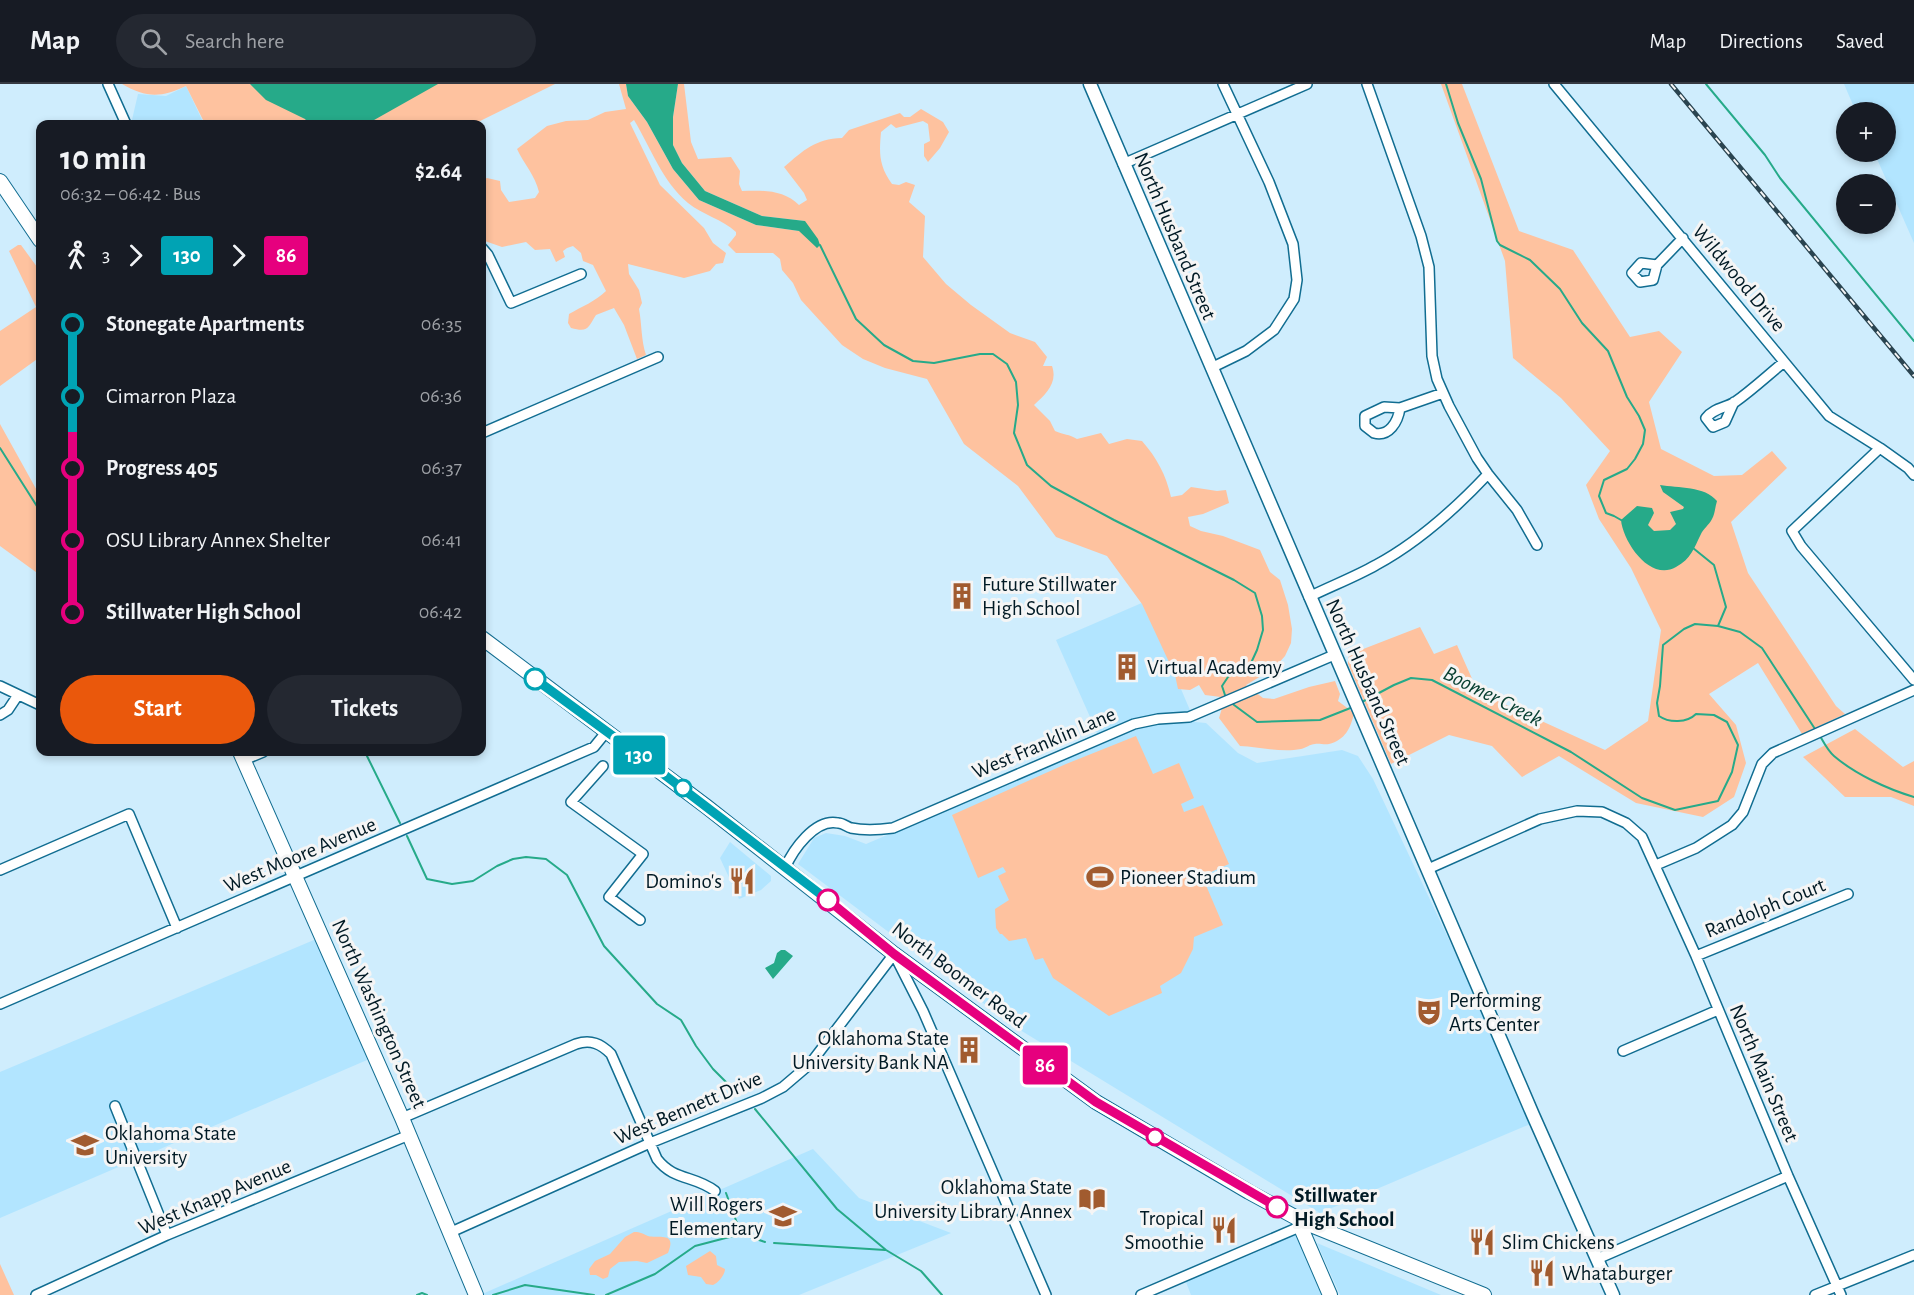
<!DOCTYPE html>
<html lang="en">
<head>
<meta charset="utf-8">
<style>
	body { margin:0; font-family:"Alegreya Sans",sans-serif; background:#242831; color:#f1f3f6; height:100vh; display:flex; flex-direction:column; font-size:22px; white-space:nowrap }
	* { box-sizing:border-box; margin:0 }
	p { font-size:20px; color:#9ea1a6 }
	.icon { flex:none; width:33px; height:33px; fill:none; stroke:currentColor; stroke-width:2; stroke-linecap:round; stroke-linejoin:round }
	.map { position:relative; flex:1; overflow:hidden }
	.drawer { position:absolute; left:36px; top:36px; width:450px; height:636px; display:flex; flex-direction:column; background:#171b24; border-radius:12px; box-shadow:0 3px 9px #0003 }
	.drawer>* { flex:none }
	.badge { padding:0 12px; border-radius:4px; font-size:21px; line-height:39px }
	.tools { position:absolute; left:1836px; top:18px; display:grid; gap:12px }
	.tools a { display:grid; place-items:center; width:60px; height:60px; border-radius:50%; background:#171b24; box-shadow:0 3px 9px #0003; font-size:30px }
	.map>.badge { position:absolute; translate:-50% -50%; box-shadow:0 0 0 3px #fff }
	.legs { display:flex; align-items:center; gap:9px; height:66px; padding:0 24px; font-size:20px }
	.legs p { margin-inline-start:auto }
	.headline { display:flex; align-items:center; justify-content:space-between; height:102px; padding:0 24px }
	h1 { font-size:33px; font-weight:600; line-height:45px }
	.button { display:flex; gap:12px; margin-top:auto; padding:12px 24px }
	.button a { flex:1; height:69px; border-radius:36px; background:#ea580c; color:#fff; font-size:24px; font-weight:600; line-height:69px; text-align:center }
	.button a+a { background:#242831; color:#f1f3f6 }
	ul { padding:0 24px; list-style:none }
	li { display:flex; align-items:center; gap:21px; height:72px; font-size:22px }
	li i { display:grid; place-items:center; width:9px; height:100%; margin:0 8px; background:currentColor }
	li i::after { content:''; width:15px; height:15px; margin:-8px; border:4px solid; border-radius:50%; background:#171b24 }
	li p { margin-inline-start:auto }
	li:first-child i { background:linear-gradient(#0000 50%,currentColor 0) }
	li:last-child i { background:linear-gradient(currentColor 50%,#0000 0) }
	header { display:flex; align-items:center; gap:36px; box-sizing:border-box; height:84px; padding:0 30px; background:#171b24; border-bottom:2px solid #363941 }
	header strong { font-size:28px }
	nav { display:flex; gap:33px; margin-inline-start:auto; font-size:21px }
	.search { width:420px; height:54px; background:#242831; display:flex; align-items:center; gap:15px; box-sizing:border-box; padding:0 21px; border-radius:33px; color:#9ea1a6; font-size:22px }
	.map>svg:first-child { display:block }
	.built { fill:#b2e5ff }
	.green { fill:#fec29f }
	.water { fill:#26aa89 }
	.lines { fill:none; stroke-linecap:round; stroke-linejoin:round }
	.stream { stroke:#26aa89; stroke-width:2 }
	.minor-casing { stroke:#116d91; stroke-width:12 }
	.tertiary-casing { stroke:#116d91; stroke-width:15 }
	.secondary-casing { stroke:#116d91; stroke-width:16 }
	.minor { stroke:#fff; stroke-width:9 }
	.tertiary { stroke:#fff; stroke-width:12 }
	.secondary { stroke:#fff; stroke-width:14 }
	.rail-casing { stroke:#2a4450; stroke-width:4.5 }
	.rail { stroke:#f5f5f5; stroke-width:2; stroke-dasharray:7; stroke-linecap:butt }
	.line-1-casing { stroke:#fff; stroke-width:14 }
	.line-2-casing { stroke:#fff; stroke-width:14 }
	.line-1 { stroke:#00a3b4; stroke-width:9 }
	.line-2 { stroke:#e6007e; stroke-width:9 }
	.stop-1-dot { fill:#fff; stroke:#00a3b4; stroke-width:3 }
	.stop-2-dot { fill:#fff; stroke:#e6007e; stroke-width:3 }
	.labels { text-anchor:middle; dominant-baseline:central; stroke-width:6; stroke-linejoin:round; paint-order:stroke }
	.street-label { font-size:21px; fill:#011a25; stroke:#f5f5f5 }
	.poi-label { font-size:21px; fill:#011a25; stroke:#f5f5f5; text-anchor:start }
	.stop-label { font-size:21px; font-weight:bold; fill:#011a25; stroke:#f5f5f5; text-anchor:start }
	.water-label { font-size:22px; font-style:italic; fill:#094032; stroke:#f5f5f5 }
</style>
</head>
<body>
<header>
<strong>Map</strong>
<div class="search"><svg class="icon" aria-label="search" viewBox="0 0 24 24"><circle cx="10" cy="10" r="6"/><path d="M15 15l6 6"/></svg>Search here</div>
<nav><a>Map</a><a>Directions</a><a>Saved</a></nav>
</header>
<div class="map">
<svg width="1914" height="1211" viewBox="0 0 1914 1211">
	<rect width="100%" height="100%" fill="#cfedfd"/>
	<path class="built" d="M1844 0H1914V159L1874 68H1886V28H1856Z
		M186 2 204 40H131L138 10 166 12Z
		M1144 518 1195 638 1206 639 1238 669 1257 679 1342 666 1358 672 1373 695 1535 1038 1320 1129 1015 943 798 780 814 754 826 749 845 752 866 760 1102 660 1056 556Z
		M730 758 771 792V797L761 806 739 815 720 774Z
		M321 853 374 973 0 1134V988Z
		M813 1065 859 1114 951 1149 799 1211H480Z
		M1301 1144 1329 1211H1191L1184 1193Z
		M1317 1159 1441 1211H1340Z"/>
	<path class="green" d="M122 0H555L474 40H243L240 37 233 40H205L186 2C161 14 146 14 122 0Z
		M619 0H626L628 12 647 38 673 85 699 116 756 141 799 147 805 137 762 132 705 107 682 79 673 61V33L678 0H684L691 58 698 75 731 73 740 87 739 100 742 107C763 106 784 106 799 121L807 116 804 109 784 83C804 66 815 55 842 54L849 46 900 29 904 33H910L921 25 943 38 949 48 940 64 928 78 924 72V60L930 57 928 40 923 37 896 44 891 40 881 48C879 70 879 82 892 100L899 101 906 98 915 101 909 118 925 132 923 173 946 200 971 221 1010 249 1035 258 1047 273 1043 282H1052C1058 299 1046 310 1034 321L1050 337 1055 347C1064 351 1069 350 1077 355L1101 349 1109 360 1127 355 1142 357C1157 374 1166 391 1171 413L1182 411 1191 403 1217 407 1226 406 1229 419 1203 430 1188 433 1190 442 1201 447 1223 452 1260 466 1270 488 1280 496 1288 521 1292 545 1291 559 1285 572 1277 581 1268 588 1246 601 1263 614 1274 615 1309 603 1335 597 1340 610 1338 617 1354 629C1351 644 1345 656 1329 660 1324 661 1319 659 1315 660 1310 660 1306 664 1301 665 1282 669 1260 663 1240 662L1219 634 1223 621 1221 613 1205 611 1199 601 1190 606 1178 605 1175 591 1142 520 1107 472 1056 453 1018 402 964 360 927 295 885 284 863 275 842 261 801 216 793 199 782 186 780 175 773 169H736L728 161 736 151V148C722 135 703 131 688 119 662 97 651 64 634 36L630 39 660 101 704 144 713 159 726 169 723 179 716 180 710 187 684 194 628 180 629 190 639 206 642 219 639 225C642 241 641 256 646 271L637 275 624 241 614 224 596 231C588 243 589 249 571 244L568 239 569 230C581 223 596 217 606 207L593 181 583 177 581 169 573 162 567 164 563 167 565 173 556 178 550 165 535 166 526 158 502 163 482 156V96L487 94 500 97 501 106 509 118 535 114 539 108C535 91 524 80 517 65L547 42 566 37 588 36 605 28 626 25Z
		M1441 0H1462L1519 147 1573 166 1630 253 1659 247 1682 268 1649 318 1661 365 1714 392 1742 391 1772 367 1787 384 1731 438 1748 489 1836 622 1845 630 1802 650 1758 579 1709 610 1736 641 1746 679 1734 713 1703 733 1636 719 1559 672 1522 693 1492 662 1449 651 1391 680 1348 580V574L1353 569 1420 543 1434 570 1457 561 1478 608 1605 666 1648 637 1661 546 1631 484 1599 435 1586 401 1610 367 1561 314 1513 274 1505 177Z
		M18 161H21L40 187V273L0 302V247L36 223 9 167Z
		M0 340 40 412V491L0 462Z
		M1855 645 1903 683 1914 677V722L1891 713H1845L1803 673Z
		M1136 652 1153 690 1179 679 1194 714 1181 720 1184 728 1203 721 1229 780 1202 792 1223 841 1194 853 1193 865 1181 889 1160 902 1162 909 1109 932 1053 894 1043 874 1035 876 1026 854 1009 857 1002 850H1000L996 844 995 825 1009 816 998 792 1006 788 1003 783 978 794 952 731 1066 680Z
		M634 1148C641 1148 643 1150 648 1152 659 1155 677 1147 668 1169L647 1179 637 1177 619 1178 610 1185 608 1193 603 1195 596 1191H590L589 1185 595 1177 610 1170 625 1153Z
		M710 1167 716 1172 717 1181 725 1185C725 1191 718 1199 713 1201L706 1200 701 1193 688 1191 686 1182Z
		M0 1180 14 1211H0Z"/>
	<path class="water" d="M250 0H438L367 40H309L305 35 266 16Z
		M626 0H678L673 33V61L682 79 705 107 762 132 805 137 818 155 820 161 817 164 799 147 756 141 699 116 673 85 647 38 628 12Z
		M1660 401C1678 404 1705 402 1717 417 1715 423 1715 430 1712 435 1709 441 1703 445 1701 450 1694 464 1691 475 1676 483 1650 498 1623 458 1621 436L1637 422 1652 424 1654 429 1648 441 1654 447 1670 446 1676 440 1670 428 1683 425 1684 423 1663 408Z
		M781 866H785L793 872 773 895 765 884 774 879 777 869Z"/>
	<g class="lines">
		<path class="stream" d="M1446 0 1458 39 1481 95 1497 157 1500 161 1530 176 1560 205 1582 239 1608 267 1627 313 1639 332 1645 346 1643 360 1635 375 1627 385 1604 396 1599 412 1606 429 1614 432 1621 436
			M1706 0 1765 71 1780 94 1914 257
			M820 161 856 235 884 261 913 277 934 279 980 270H993L1007 280 1016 298 1018 321 1014 349 1027 381 1051 402 1114 436 1234 496 1255 509 1262 532 1263 546 1257 566 1251 579 1228 593 1222 602 1226 614
			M0 364 40 427
			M1693 464 1714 481 1726 523 1718 542
			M1230 618 1257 638 1320 636 1353 623
			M1360 619 1394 601 1411 594 1432 596 1571 668 1642 714 1675 726 1718 717 1732 688 1738 661 1727 638 1714 631 1696 630C1687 639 1669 639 1659 632L1657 619 1660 602 1663 561 1684 545 1695 540 1718 542 1740 548 1762 564 1817 648
			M1820 652C1824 659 1828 667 1834 672 1855 690 1887 705 1914 713
			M365 668 400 739
			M407 752 427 795 452 800 473 797 497 782 513 775 526 773 546 775 567 791 604 862 657 920 681 936 696 962 713 985 738 1010
			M755 1025 837 1125 886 1166 921 1187 942 1211
			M726 1109 741 1150 765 1158
			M774 1159 885 1166
			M417 1211 422 1209 427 1211
			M493 1211 525 1201 594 1211
			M606 1211 655 1190 695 1162 741 1150"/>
		<defs>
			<path id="minor" d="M108 0 126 40
				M1367 0 1421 152 1429 183 1432 272 1437 295 1449 322 1477 374 1488 390 1517 426 1537 461
				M1554 0 1829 332 1880 364 1908 384 1914 391
				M1123 80 1307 0
				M482 164 488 171 511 219 581 190
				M1657 181 1653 196 1640 198 1632 189 1641 179 1657 181 1683 154
				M1211 284 1246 267 1274 246 1294 215 1297 196 1293 160 1269 98 1223 0
				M1734 318 1725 338 1713 343 1706 334C1714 324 1725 324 1735 318 1752 306 1768 291 1784 278
				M1400 324C1398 338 1389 353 1374 349L1365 342V332L1384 323 1400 324 1443 309
				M482 349 658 273
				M1880 364 1792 447 1801 462 1914 596
				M1309 513C1331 502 1355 493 1376 481 1417 459 1456 424 1488 390
				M0 602 40 621
				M0 631 8 626 18 611
				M244 676 263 668
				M603 682 571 718 643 770 609 813 640 836
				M1656 781 1696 764 1732 741 1743 728 1762 680 1773 669 1914 606
				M785 784C793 766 815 734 838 739 843 739 847 743 851 744 866 747 878 746 893 744L1134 640 1158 635 1189 633 1334 571
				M1428 785 1540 735 1577 727 1602 728 1626 739 1642 753 1696 872 1788 1092 1841 1211
				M0 786 129 730 177 844
				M1696 872 1848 810
				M0 920 594 663 607 647
				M1623 967 1718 926
				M115 1022 167 1151
				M402 1034 576 960C591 955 601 960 611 970L657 1075C674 1097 694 1091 715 1107
				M449 1149 650 1059 762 1014 783 1003 810 980 894 870 923 927 1046 1211
				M1597 1175 1788 1092
				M36 1211 167 1151 409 1051
				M1141 1211 1304 1141
				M1815 1211 1914 1171"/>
			<path id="tertiary" d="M1090 0 1533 1031 1613 1211"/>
			<path id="secondary" d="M0 97 40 156
				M482 554 707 723 894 870 1096 1018 1249 1108 1306 1139 1484 1211
				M240 668 402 1034 476 1211
				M1301 1144 1330 1211"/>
		</defs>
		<use href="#minor" class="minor-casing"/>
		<use href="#tertiary" class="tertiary-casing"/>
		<use href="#secondary" class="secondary-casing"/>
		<use href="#minor" class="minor"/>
		<use href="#tertiary" class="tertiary"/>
		<use href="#secondary" class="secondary"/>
		<defs>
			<path id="rail" d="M1671 0 1914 292"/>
		</defs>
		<use href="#rail" class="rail-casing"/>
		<use href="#rail" class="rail"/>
	</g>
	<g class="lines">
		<defs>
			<path id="line-1" d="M535 595 636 669 828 816"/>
			<path id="line-2" d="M828 816 894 870 1096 1018 1277 1123"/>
		</defs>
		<use href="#line-1" class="line-1-casing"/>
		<use href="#line-2" class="line-2-casing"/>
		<use href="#line-1" class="line-1"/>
		<use href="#line-2" class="line-2"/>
	</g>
	<defs>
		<symbol id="building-bare" viewBox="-9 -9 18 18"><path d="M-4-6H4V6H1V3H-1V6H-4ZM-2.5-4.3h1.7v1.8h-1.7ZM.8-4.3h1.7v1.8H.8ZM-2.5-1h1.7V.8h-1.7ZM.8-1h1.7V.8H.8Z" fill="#a15b2f" stroke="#f5f5f5" stroke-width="2.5" paint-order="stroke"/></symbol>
		<symbol id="stadium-bare" viewBox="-9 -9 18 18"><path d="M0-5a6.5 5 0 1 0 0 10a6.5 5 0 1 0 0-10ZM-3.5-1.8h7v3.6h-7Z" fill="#a15b2f" stroke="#f5f5f5" stroke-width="2.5" paint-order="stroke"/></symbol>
		<symbol id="restaurant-bare" viewBox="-9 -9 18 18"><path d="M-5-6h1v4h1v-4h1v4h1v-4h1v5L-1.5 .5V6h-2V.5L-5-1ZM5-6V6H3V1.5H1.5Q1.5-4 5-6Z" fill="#a15b2f" stroke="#f5f5f5" stroke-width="2.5" paint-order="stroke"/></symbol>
		<symbol id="theatre-bare" viewBox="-9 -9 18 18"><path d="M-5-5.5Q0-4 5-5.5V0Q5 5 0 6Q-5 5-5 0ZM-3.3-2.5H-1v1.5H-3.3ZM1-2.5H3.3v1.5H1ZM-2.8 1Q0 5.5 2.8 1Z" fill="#a15b2f" stroke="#f5f5f5" stroke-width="2.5" paint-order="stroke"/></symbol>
		<symbol id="university-bare" viewBox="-9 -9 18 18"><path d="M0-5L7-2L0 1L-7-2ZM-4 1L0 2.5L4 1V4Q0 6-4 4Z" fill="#a15b2f" stroke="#f5f5f5" stroke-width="2.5" paint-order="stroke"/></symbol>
		<symbol id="library-bare" viewBox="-9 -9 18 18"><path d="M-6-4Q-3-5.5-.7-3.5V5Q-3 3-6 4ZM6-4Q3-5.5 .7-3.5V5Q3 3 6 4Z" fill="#a15b2f" stroke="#f5f5f5" stroke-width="2.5" paint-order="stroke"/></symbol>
		<symbol id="school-bare" viewBox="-9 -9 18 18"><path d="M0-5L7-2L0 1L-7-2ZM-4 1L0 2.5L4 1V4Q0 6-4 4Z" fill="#a15b2f" stroke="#f5f5f5" stroke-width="2.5" paint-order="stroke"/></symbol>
	</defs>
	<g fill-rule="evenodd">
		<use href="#building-bare" x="943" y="493" width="38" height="38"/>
		<use href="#building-bare" x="1108" y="564" width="38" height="38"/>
		<use href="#stadium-bare" x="1081" y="774" width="38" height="38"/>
		<use href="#restaurant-bare" x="723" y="778" width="38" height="38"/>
		<use href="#theatre-bare" x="1410" y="909" width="38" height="38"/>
		<use href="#building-bare" x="950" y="947" width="38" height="38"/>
		<use href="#university-bare" x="66" y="1042" width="38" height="38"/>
		<use href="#library-bare" x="1073" y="1096" width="38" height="38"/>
		<use href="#school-bare" x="764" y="1113" width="38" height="38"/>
		<use href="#restaurant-bare" x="1205" y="1127" width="38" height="38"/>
		<use href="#restaurant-bare" x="1463" y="1139" width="38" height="38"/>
		<use href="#restaurant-bare" x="1523" y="1170" width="38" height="38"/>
	</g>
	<g class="stop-1-dot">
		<circle cx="535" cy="595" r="10"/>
		<circle cx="683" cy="704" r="8"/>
	</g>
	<g class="stop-2-dot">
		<circle cx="828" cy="816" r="10"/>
		<circle cx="1155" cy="1053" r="8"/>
		<circle cx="1277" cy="1123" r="10"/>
	</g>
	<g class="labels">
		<g class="street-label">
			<text transform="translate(1175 152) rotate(67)">North Husband Street</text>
			<text transform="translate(1739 194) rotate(50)">Wildwood Drive</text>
			<text transform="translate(1368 598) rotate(66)">North Husband Street</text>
			<text transform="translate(1044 659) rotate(-23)">West Franklin Lane</text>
			<text transform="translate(300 771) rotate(-23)">West Moore Avenue</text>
			<text transform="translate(1765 824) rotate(-22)">Randolph Court</text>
			<text transform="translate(959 891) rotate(37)">North Boomer Road</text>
			<text transform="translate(379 930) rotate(66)">North Washington Street</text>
			<text transform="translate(1764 989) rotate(67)">North Main Street</text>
			<text transform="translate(688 1024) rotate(-23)">West Bennett Drive</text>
			<text transform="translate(215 1113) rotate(-23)">West Knapp Avenue</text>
		</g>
		<g class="poi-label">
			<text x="982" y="500">Future Stillwater<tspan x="982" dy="24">High School</tspan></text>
			<text x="1147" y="583">Virtual Academy</text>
			<text x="1120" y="793">Pioneer Stadium</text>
			<text x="722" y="797" text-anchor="end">Domino's</text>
			<text x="1449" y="916">Performing<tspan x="1449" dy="24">Arts Center</tspan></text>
			<text x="949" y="954" text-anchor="end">Oklahoma State<tspan x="949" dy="24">University Bank NA</tspan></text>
			<text x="105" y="1049">Oklahoma State<tspan x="105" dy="24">University</tspan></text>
			<text x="1072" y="1103" text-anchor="end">Oklahoma State<tspan x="1072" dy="24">University Library Annex</tspan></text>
			<text x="763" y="1120" text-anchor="end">Will Rogers<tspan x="763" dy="24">Elementary</tspan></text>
			<text x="1204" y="1134" text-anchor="end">Tropical<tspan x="1204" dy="24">Smoothie</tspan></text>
			<text x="1502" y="1158">Slim Chickens</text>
			<text x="1562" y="1189">Whataburger</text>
		</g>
		<g class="stop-label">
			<text x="1294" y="1111">Stillwater<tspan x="1294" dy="24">High School</tspan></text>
		</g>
		<g class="water-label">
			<text transform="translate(1493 612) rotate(27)">Boomer Creek</text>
		</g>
	</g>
</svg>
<div class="tools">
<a>+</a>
<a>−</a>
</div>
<b class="badge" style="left:639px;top:671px;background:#00a3b4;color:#fff">130</b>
<b class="badge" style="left:1045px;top:981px;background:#e6007e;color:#fff">86</b>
<section class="drawer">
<div class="headline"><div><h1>10 min</h1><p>06:32 – 06:42 · Bus</p></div><b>$2.64</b></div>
<div class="legs"><svg class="icon" aria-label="walk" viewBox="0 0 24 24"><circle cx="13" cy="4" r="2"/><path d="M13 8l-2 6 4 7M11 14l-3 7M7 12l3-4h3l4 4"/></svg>3<svg class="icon" aria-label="forward" viewBox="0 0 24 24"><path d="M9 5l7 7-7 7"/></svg><b class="badge" style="background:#00a3b4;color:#fff">130</b><svg class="icon" aria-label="forward" viewBox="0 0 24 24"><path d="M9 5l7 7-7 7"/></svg><b class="badge" style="background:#e6007e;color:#fff">86</b></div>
<ul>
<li><i style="color:#00a3b4"></i><b>Stonegate Apartments</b><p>06:35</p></li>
<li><i style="color:#00a3b4"></i><span>Cimarron Plaza</span><p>06:36</p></li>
<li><i style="color:#e6007e"></i><b>Progress 405</b><p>06:37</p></li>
<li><i style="color:#e6007e"></i><span>OSU Library Annex Shelter</span><p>06:41</p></li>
<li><i style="color:#e6007e"></i><b>Stillwater High School</b><p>06:42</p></li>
</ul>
<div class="button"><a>Start</a><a>Tickets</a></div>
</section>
</div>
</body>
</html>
